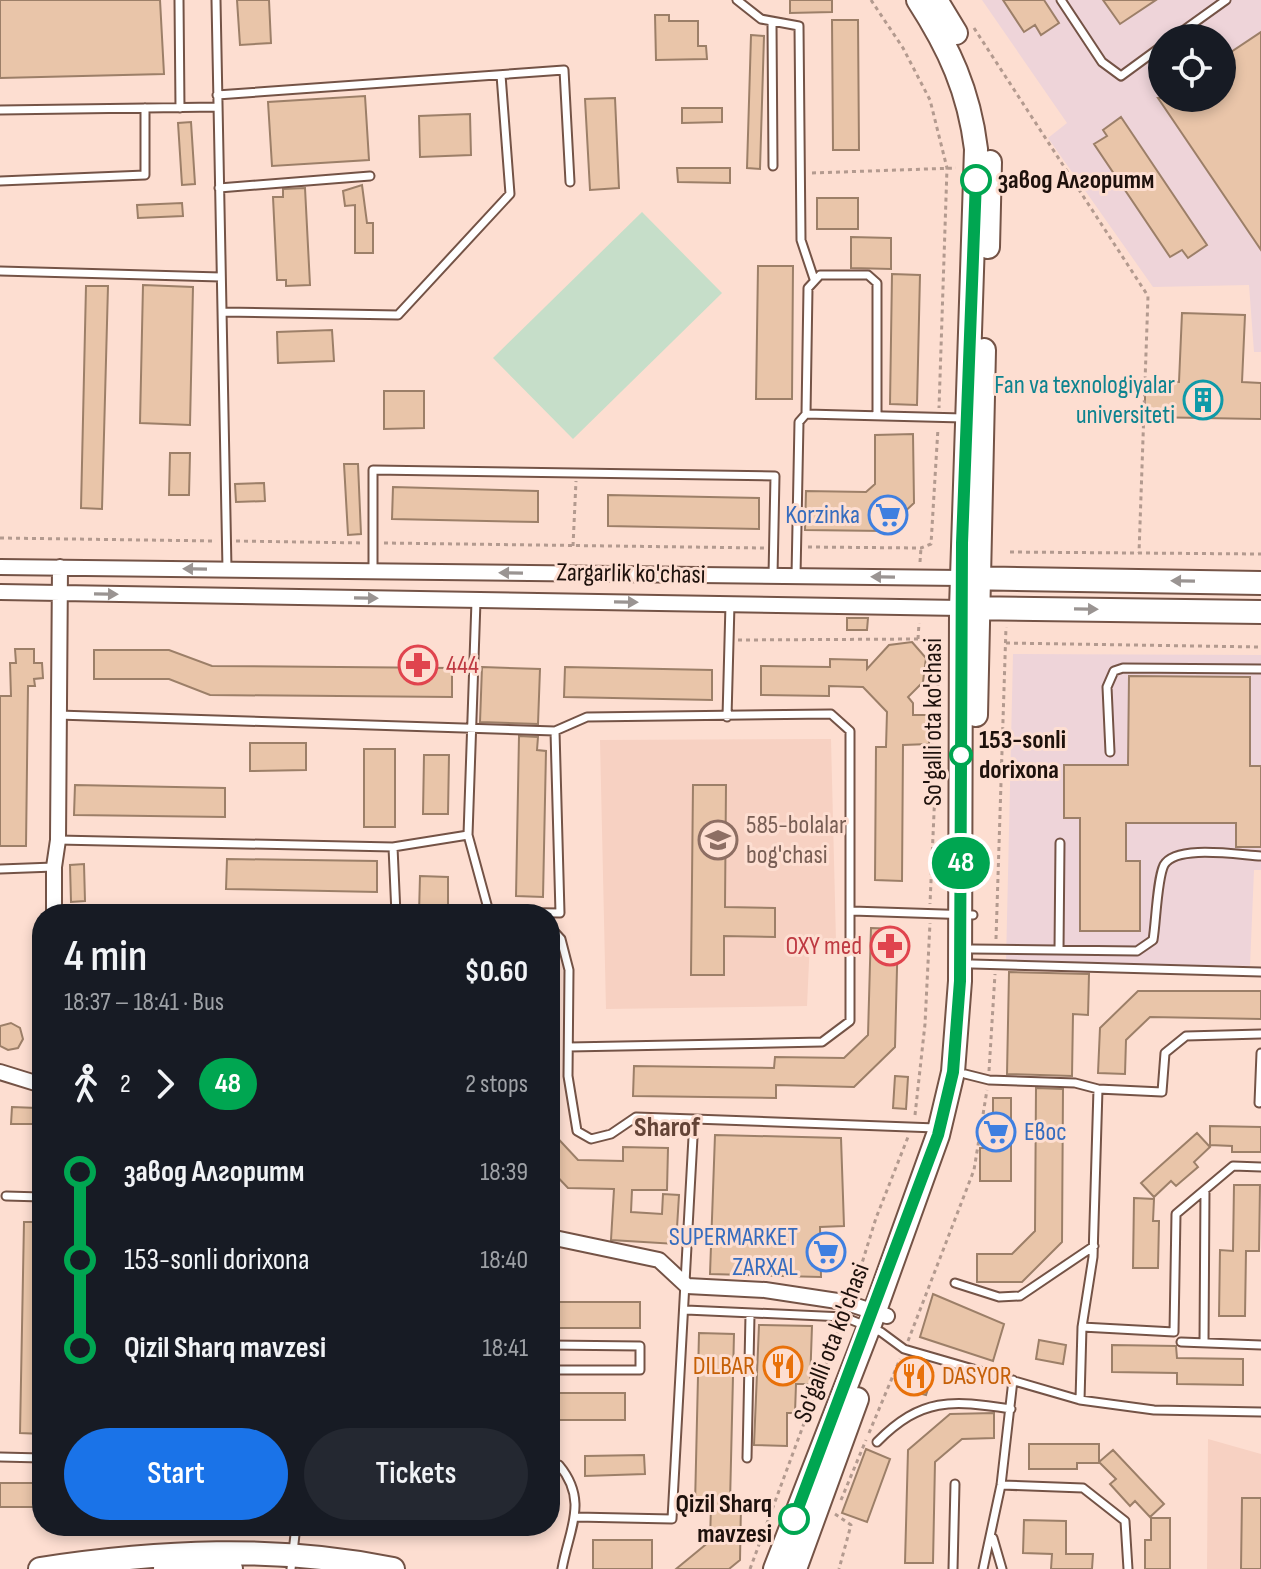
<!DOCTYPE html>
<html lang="en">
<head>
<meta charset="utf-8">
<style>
	body { margin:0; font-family:"Sofia Sans Condensed",sans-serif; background:#242831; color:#f1f3f6; height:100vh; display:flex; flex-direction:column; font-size:30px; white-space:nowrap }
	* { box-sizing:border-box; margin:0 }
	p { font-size:26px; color:#9ea1a6 }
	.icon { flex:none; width:44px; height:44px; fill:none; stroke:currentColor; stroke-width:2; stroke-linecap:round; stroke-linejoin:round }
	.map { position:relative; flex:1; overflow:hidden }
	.panel { position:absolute; left:32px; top:904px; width:528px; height:632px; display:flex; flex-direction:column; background:#171b24; border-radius:32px; box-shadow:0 4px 12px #0003 }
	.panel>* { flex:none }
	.badge { padding:0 16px; border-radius:26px; font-size:28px; line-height:52px }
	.buttons { position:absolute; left:1148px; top:24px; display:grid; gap:16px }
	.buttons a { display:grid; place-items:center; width:88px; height:88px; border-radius:50%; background:#171b24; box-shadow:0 4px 12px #0003; font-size:40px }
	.map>.badge { position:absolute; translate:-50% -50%; box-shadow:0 0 0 4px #fff }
	.legs { display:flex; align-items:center; gap:12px; height:88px; padding:0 32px; font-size:26px }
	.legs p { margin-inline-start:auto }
	.headline { display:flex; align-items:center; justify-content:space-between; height:136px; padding:0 32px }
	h1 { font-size:44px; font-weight:600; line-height:60px }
	.cta { display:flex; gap:16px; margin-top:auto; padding:16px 32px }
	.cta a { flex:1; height:92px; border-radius:48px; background:#1a73e8; color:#fff; font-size:32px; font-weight:600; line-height:92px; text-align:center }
	.cta a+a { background:#242831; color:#f1f3f6 }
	ul { padding:0 32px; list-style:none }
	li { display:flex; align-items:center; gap:28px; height:88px; font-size:30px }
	li i { display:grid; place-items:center; width:12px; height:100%; margin:0 10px; background:currentColor }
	li i::after { content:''; width:20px; height:20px; margin:-10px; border:6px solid; border-radius:50%; background:#171b24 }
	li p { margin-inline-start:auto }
	li:first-child i { background:linear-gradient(#0000 50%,currentColor 0) }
	li:last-child i { background:linear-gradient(currentColor 50%,#0000 0) }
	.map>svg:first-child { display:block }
	.built { fill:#f7d1c2 }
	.industrial { fill:#eed4d9; fill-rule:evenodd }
	.green { fill:#c6dec9 }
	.building { fill:#e9c5a9; stroke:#9c7f68; stroke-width:2 }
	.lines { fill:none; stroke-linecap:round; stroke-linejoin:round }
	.lane-casing { stroke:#745346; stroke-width:11 }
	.street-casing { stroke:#745346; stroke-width:18 }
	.secondary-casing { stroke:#745346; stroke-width:26 }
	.path { stroke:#b39a8f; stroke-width:3; stroke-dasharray:4 4; stroke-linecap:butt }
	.lane { stroke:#fff; stroke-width:7 }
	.street { stroke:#fff; stroke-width:14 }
	.secondary { stroke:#fff; stroke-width:22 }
	.oneway { fill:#9a9492 }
	.line-1-casing { stroke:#fff; stroke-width:18 }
	.line-1 { stroke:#00a651; stroke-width:12 }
	.stop-1-dot { fill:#fff; stroke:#00a651; stroke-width:4 }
	.labels { text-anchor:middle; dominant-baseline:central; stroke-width:6; stroke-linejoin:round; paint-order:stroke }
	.stop-label { font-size:26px; font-weight:bold; fill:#1e110c; stroke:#fdded1; text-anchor:start }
	.culture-label { font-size:26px; fill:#0d838f; stroke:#fdded1; text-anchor:end }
	.shop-label { font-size:26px; fill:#366cbe; stroke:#fdded1; text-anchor:end }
	.street-label { font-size:26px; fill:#1e110c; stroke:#fdded1 }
	.health-label { font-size:26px; fill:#be3a42; stroke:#fdded1; text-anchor:start }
	.education-label { font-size:26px; fill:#785e54; stroke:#fdded1; text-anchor:start }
	.food-label { font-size:26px; fill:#c56008; stroke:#fdded1; text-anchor:end }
	.neighbourhood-label { font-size:28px; font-weight:bold; fill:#634336; stroke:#fdded1 }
</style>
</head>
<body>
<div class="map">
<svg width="1261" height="1569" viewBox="0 0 1261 1569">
	<rect width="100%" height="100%" fill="#fdded1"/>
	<path class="built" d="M831 739 836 941 810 940 807 1006 606 1009 600 740Z
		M1208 1439 1261 1454V1569H1207Z"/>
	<path class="industrial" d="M982 0H1261V352H1254L1249 285 1153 287 1048 138 1067 123ZM1162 38H1222V98H1162Z
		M1013 654 1261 655V870H1254L1250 966 1006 962Z"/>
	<path class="green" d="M642 212 722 293 573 439 493 358Z"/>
	<path class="building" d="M0 0H160L164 74 0 78Z
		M237 0H269L271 43 240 45Z
		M790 0H832V12L790 13Z
		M1003 0H1044L1059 23 1041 35 1035 25 1024 32Z
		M1103 0H1156L1120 24Z
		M655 15H669V21H698V46H706L707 59 656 60Z
		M832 20H858L859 150H833Z
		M1261 32V250L1158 98H1222V58Z
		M751 35 764 36 760 169 747 168Z
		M365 96 369 160 272 166 268 102Z
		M615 98 619 188 590 190 585 99Z
		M682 108H722V122L682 123Z
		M470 114 471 155 420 157 419 116Z
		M1121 117 1207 245 1188 258 1182 250 1170 257 1094 144 1107 136 1103 130Z
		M191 122 195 184 182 185 178 123Z
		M677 168H730V183L678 182Z
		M362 185 367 223H373V253H355V205L345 206 343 191Z
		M305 188 310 285 286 286V280H277L273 197H283V189Z
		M817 198H858V229H817Z
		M182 203 183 216 138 218 137 205Z
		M851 237 891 238V269L851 268Z
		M758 266H793L792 399H756Z
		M892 274 920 275 917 405 890 404Z
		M143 285 193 287 190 425 140 423Z
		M86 286H108L102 509 81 508Z
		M1182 313 1245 315 1242 382 1261 383V419L1145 417V381L1179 382Z
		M332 330 334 361 278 363 277 332Z
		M384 391H424V428L384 429Z
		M913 434 914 503 884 531 805 530 806 491 866 492 875 484V435Z
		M170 453H190L189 495H169Z
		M344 464H358L361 534 348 535Z
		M264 483 265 501 236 502 235 484Z
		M393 487 538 491V522L392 519Z
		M608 495 759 498V529L608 526Z
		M847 618H868L867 630H847Z
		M912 642 926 658 923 682 908 697 913 703V715H930L929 744 903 745 902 881 875 880 876 747H886L887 712 863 687 829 686V696L761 695V666L830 667V659L867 660V669L889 645Z
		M15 649H34V663H42L43 678 34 679 35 686H28L26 846H0V696H11L10 663H16Z
		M94 650H169L212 666 452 668V697L210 695 169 679H94Z
		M482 667 540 669 538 724 480 722Z
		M565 667 712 670V700L564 697Z
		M1129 676 1250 677V766H1261V847H1236V823H1126V861H1140V931H1080V818H1064V765H1128Z
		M519 736 538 737 537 750 546 751 543 897 516 896Z
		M250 743H306V770L250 771Z
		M364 749H395V827H364Z
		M424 755H449L448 814H423Z
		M75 785 225 788V817L74 815Z
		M693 785H726L725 907 775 908V937L724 936V975H691Z
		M227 859 377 861V892L226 889Z
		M84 864 85 901 71 902 70 865Z
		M420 876 448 877V914H419Z
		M871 928 898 929 895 1047 854 1087 776 1085V1098L633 1096 634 1066 774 1068 775 1057 844 1058 868 1035Z
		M1009 972 1089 974 1088 1015 1073 1014 1072 1076 1007 1074Z
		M1138 991H1261V1019L1150 1017 1126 1040 1125 1074 1098 1073 1100 1028Z
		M11 1023 20 1028 23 1039 18 1048 8 1050 0 1046V1026Z
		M895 1076 908 1077 906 1109 893 1108Z
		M1036 1088 1063 1089 1062 1242 1022 1282H977V1254H1012L1035 1231Z
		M993 1098H1011V1181H980V1148H986V1122H993Z
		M12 1107 37 1108V1124H11Z
		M1210 1126 1261 1127V1152H1232V1146L1210 1145Z
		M550 1130 578 1160 623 1161V1147L668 1148 667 1190H632L631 1212 662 1214 663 1194 679 1195 676 1244 611 1240 614 1189 568 1188 550 1169Z
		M1197 1133 1210 1147 1194 1162 1198 1167 1176 1186 1171 1181 1154 1197 1141 1183Z
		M715 1135 841 1138 844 1226 820 1227 821 1277 710 1274Z
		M1234 1185H1260L1259 1251H1246L1245 1316H1219L1220 1250 1233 1251Z
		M1134 1198 1154 1199 1153 1221H1159L1158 1268H1133Z
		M24 1222H42V1434L20 1433Z
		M933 1294 1004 1324 993 1361 920 1337Z
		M550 1302H640V1328H550Z
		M759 1325 812 1326 810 1384H796L795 1413H787V1446L754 1445Z
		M699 1333 734 1334 730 1503 741 1504 740 1560 729 1569H676L710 1541 711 1506 695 1505Z
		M1039 1340 1066 1345 1063 1364 1036 1359Z
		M1112 1345 1176 1346 1177 1358 1243 1359V1385L1177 1384V1373L1112 1372Z
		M911 1366 933 1373 926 1395 904 1389Z
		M550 1393H625V1420H550Z
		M994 1413V1438L962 1439 935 1462 933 1563H905L908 1450 950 1414Z
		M1029 1444H1099V1463H1077V1469H1029Z
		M866 1449 890 1459 867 1522 842 1513Z
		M1113 1450 1164 1504 1150 1517 1135 1501 1130 1506 1110 1484 1116 1479 1099 1462Z
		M644 1455 645 1474 585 1476V1456Z
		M0 1483H42V1507H0Z
		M1242 1498H1261V1569H1241Z
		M1151 1518H1170V1569H1145V1540H1151Z
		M1024 1520 1066 1521V1554H1093L1092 1569H1051L1052 1554 1023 1553Z
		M593 1540H652V1569H593Z"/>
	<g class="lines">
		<defs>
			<path id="lane" d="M179 0 180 108
				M216 0 227 569
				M737 0 761 19 799 26 801 240 814 279
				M1061 0 1102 62 1121 76 1162 46
				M772 23 773 166
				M1173 38 1226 0
				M217 95 564 70 570 182
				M0 110 218 107
				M0 181 145 175V108
				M219 188 370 176
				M0 271 221 277
				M222 312 398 315 510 194 501 75
				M806 414 963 418
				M373 571V470L775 476 773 576
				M796 576 799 422 806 414 808 288 820 275H868L877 283V414
				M58 715 555 731
				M727 717 730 604
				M1110 752 1107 687 1114 671 1123 668 1261 669
				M468 835 489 912 560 913 555 731 587 717 831 714 850 731V1021L822 1042 569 1047
				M58 840 393 847
				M0 869 54 867
				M852 911 973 915
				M396 914 393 847 468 835 476 601
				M550 927 561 939 569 970 568 1076 577 1131 591 1139 611 1134 636 1117 694 1119 672 1519 576 1517
				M972 949 1137 951 1153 940C1156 923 1157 879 1164 865 1176 844 1239 855 1261 856
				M1059 950 1060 843
				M972 964 1261 972
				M965 1074 989 1080 1075 1083 1098 1089 1162 1092 1165 1053 1186 1036 1261 1034
				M1259 1103 1261 1053
				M694 1119 936 1128
				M6 1196 42 1197
				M955 1283 999 1297 1020 1296 1094 1246
				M686 1310 844 1317 881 1332 904 1349 1080 1400 1154 1410 1261 1412
				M1082 1327 1174 1332 1176 1214 1233 1166 1261 1167
				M1181 1342 1261 1345
				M1204 1343 1205 1190
				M550 1345 640 1346V1370H550
				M1080 1400 1082 1327 1093 1257 1098 1089
				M877 1442C922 1397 951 1400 1011 1409
				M0 1457 42 1458
				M747 1458 750 1315
				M550 1466 559 1465C589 1501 569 1529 562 1569
				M1001 1485 1083 1488 1125 1521 1128 1569
				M993 1538 1002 1569
				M291 1569 296 1526
				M953 1569 955 1484
				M983 1569 1001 1485 1013 1380"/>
			<path id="street" d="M0 567 961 578
				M0 592 961 608
				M54 914V867L58 840 60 567
				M0 1072 42 1085
				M550 1237 659 1260 687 1286 765 1290 844 1302 887 1316"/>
			<path id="secondary" d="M936 0 956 33
				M988 247 990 162
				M962 578 1261 583
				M962 608 1261 612
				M976 715 984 350
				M40 1569C158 1551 276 1545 393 1569
				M165 1569H231
				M775 1569 869 1327 938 1135 953 1072 960 981 961 608 976 149C969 91 949 48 918 0
				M795 1569 857 1399"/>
		</defs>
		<use href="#lane" class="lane-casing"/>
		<use href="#street" class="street-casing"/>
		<use href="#secondary" class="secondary-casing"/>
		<path class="path" d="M871 0 903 48 930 100 947 168 939 408
			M974 28 1148 296 1139 553
			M812 173 956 168
			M0 538 216 541
			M236 541 364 543
			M384 543 764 548
			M573 546 576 481
			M808 547 921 548 931 544 938 428
			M1010 552 1261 554
			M920 562 921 548
			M918 639 919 623
			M738 640 918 639 938 642V698L932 706V753L936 768 930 904
			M1006 643 1261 647
			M996 939 1006 627
			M989 1071 995 974
			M915 1115 925 1024 930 923
			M853 1292 876 1218 908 1137
			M908 1341 974 1170 987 1090
			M869 1433 900 1359
			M841 1500 866 1440
			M835 1514 851 1525 839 1569
			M750 1569 839 1329"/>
		<use href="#lane" class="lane"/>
		<use href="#street" class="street"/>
		<use href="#secondary" class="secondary"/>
	</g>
	<defs><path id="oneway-solid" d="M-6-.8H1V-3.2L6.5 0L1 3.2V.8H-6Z" transform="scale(2)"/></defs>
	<g class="oneway">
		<use href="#oneway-solid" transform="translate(195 569) rotate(-179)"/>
		<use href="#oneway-solid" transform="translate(511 573) rotate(-179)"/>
		<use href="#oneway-solid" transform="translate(883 577) rotate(-179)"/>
		<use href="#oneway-solid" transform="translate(1183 581) rotate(-179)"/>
		<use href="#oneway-solid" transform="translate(106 594) rotate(1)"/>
		<use href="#oneway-solid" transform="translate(366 598) rotate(1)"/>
		<use href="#oneway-solid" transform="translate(626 602) rotate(1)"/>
		<use href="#oneway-solid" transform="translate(1086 609) rotate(1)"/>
	</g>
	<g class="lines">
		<defs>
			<path id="line-1" d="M794 1519 938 1135 953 1072 960 981 962 543 976 180"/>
		</defs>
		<use href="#line-1" class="line-1-casing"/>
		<use href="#line-1" class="line-1"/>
	</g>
	<defs>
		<symbol id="building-ring" viewBox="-11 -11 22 22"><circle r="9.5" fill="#fdded1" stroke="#0f9aa8" stroke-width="1.5"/><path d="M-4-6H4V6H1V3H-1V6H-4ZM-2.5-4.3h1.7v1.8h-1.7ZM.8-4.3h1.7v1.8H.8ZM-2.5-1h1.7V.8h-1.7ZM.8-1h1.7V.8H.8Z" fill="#0f9aa8"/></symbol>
		<symbol id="supermarket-ring" viewBox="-11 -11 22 22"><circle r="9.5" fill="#fdded1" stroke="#3f7fe0" stroke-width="1.5"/><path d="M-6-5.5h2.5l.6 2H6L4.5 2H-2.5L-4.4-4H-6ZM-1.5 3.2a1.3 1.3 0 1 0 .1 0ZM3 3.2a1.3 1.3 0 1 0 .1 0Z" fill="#3f7fe0"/></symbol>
		<symbol id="pharmacy-ring" viewBox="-11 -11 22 22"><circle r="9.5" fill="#fdded1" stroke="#e0444e" stroke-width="1.5"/><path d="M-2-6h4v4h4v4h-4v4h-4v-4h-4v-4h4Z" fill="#e0444e"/></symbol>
		<symbol id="school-ring" viewBox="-11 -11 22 22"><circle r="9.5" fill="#fdded1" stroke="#8d6e63" stroke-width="1.5"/><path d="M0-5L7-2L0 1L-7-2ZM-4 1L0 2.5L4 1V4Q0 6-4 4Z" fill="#8d6e63"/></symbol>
		<symbol id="restaurant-ring" viewBox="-11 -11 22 22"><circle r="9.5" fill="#fdded1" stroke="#e8710a" stroke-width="1.5"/><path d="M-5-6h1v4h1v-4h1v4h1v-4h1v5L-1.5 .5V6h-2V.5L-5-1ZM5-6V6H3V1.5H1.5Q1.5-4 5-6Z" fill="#e8710a"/></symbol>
	</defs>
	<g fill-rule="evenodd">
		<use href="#building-ring" x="1181" y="378" width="44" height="44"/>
		<use href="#supermarket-ring" x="866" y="493" width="44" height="44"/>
		<use href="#pharmacy-ring" x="396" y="643" width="44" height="44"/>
		<use href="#school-ring" x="696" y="818" width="44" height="44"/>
		<use href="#pharmacy-ring" x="868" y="924" width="44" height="44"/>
		<use href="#supermarket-ring" x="974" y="1110" width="44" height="44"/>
		<use href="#supermarket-ring" x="804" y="1230" width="44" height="44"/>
		<use href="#restaurant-ring" x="761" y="1344" width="44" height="44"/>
		<use href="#restaurant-ring" x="892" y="1354" width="44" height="44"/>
	</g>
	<g class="stop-1-dot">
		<circle cx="976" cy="180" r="14"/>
		<circle cx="961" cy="755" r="10"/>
		<circle cx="794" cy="1519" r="14"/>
	</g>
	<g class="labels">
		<g class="stop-label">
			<text x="998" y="180">завод Алгоритм</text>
			<text x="979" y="740">153-sonli<tspan x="979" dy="30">dorixona</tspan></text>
			<text x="772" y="1504" text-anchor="end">Qizil Sharq<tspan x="772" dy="30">mavzesi</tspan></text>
		</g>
		<g class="culture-label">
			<text x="1175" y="385">Fan va texnologiyalar<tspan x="1175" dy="30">universiteti</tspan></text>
		</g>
		<g class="shop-label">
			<text x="860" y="515">Korzinka</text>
			<text x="1024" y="1132" text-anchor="start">Евос</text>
			<text x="798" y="1237">SUPERMARKET<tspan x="798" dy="30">ZARXAL</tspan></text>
		</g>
		<g class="street-label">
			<text transform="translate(631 574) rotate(1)">Zargarlik ko'chasi</text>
			<text transform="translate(933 722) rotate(-90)">So'galli ota ko'chasi</text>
			<text transform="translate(832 1343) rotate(-69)">So'galli ota ko'chasi</text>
		</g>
		<g class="health-label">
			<text x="446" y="665">444</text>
			<text x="862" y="946" text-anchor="end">OXY med</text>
		</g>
		<g class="education-label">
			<text x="746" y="825">585-bolalar<tspan x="746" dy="30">bog'chasi</tspan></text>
		</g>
		<g class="food-label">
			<text x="755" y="1366">DILBAR</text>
			<text x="942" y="1376" text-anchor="start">DASYOR</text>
		</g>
		<g class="neighbourhood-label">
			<text x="667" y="1127">Sharof</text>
		</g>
	</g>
</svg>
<div class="buttons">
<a><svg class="icon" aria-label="locate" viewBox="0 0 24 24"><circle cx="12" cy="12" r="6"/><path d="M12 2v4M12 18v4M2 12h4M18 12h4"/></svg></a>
</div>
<b class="badge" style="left:961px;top:863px;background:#00a651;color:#fff">48</b>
<section class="panel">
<div class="headline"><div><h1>4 min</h1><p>18:37 – 18:41 · Bus</p></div><b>$0.60</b></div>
<div class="legs"><svg class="icon" aria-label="walk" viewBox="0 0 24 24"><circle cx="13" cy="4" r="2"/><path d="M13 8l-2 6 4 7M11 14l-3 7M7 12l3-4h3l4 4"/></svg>2<svg class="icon" aria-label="forward" viewBox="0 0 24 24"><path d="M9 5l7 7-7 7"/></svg><b class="badge" style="background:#00a651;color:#fff">48</b><p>2 stops</p></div>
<ul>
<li><i style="color:#00a651"></i><b>завод Алгоритм</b><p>18:39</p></li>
<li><i style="color:#00a651"></i><span>153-sonli dorixona</span><p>18:40</p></li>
<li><i style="color:#00a651"></i><b>Qizil Sharq mavzesi</b><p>18:41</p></li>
</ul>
<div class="cta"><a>Start</a><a>Tickets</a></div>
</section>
</div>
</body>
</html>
